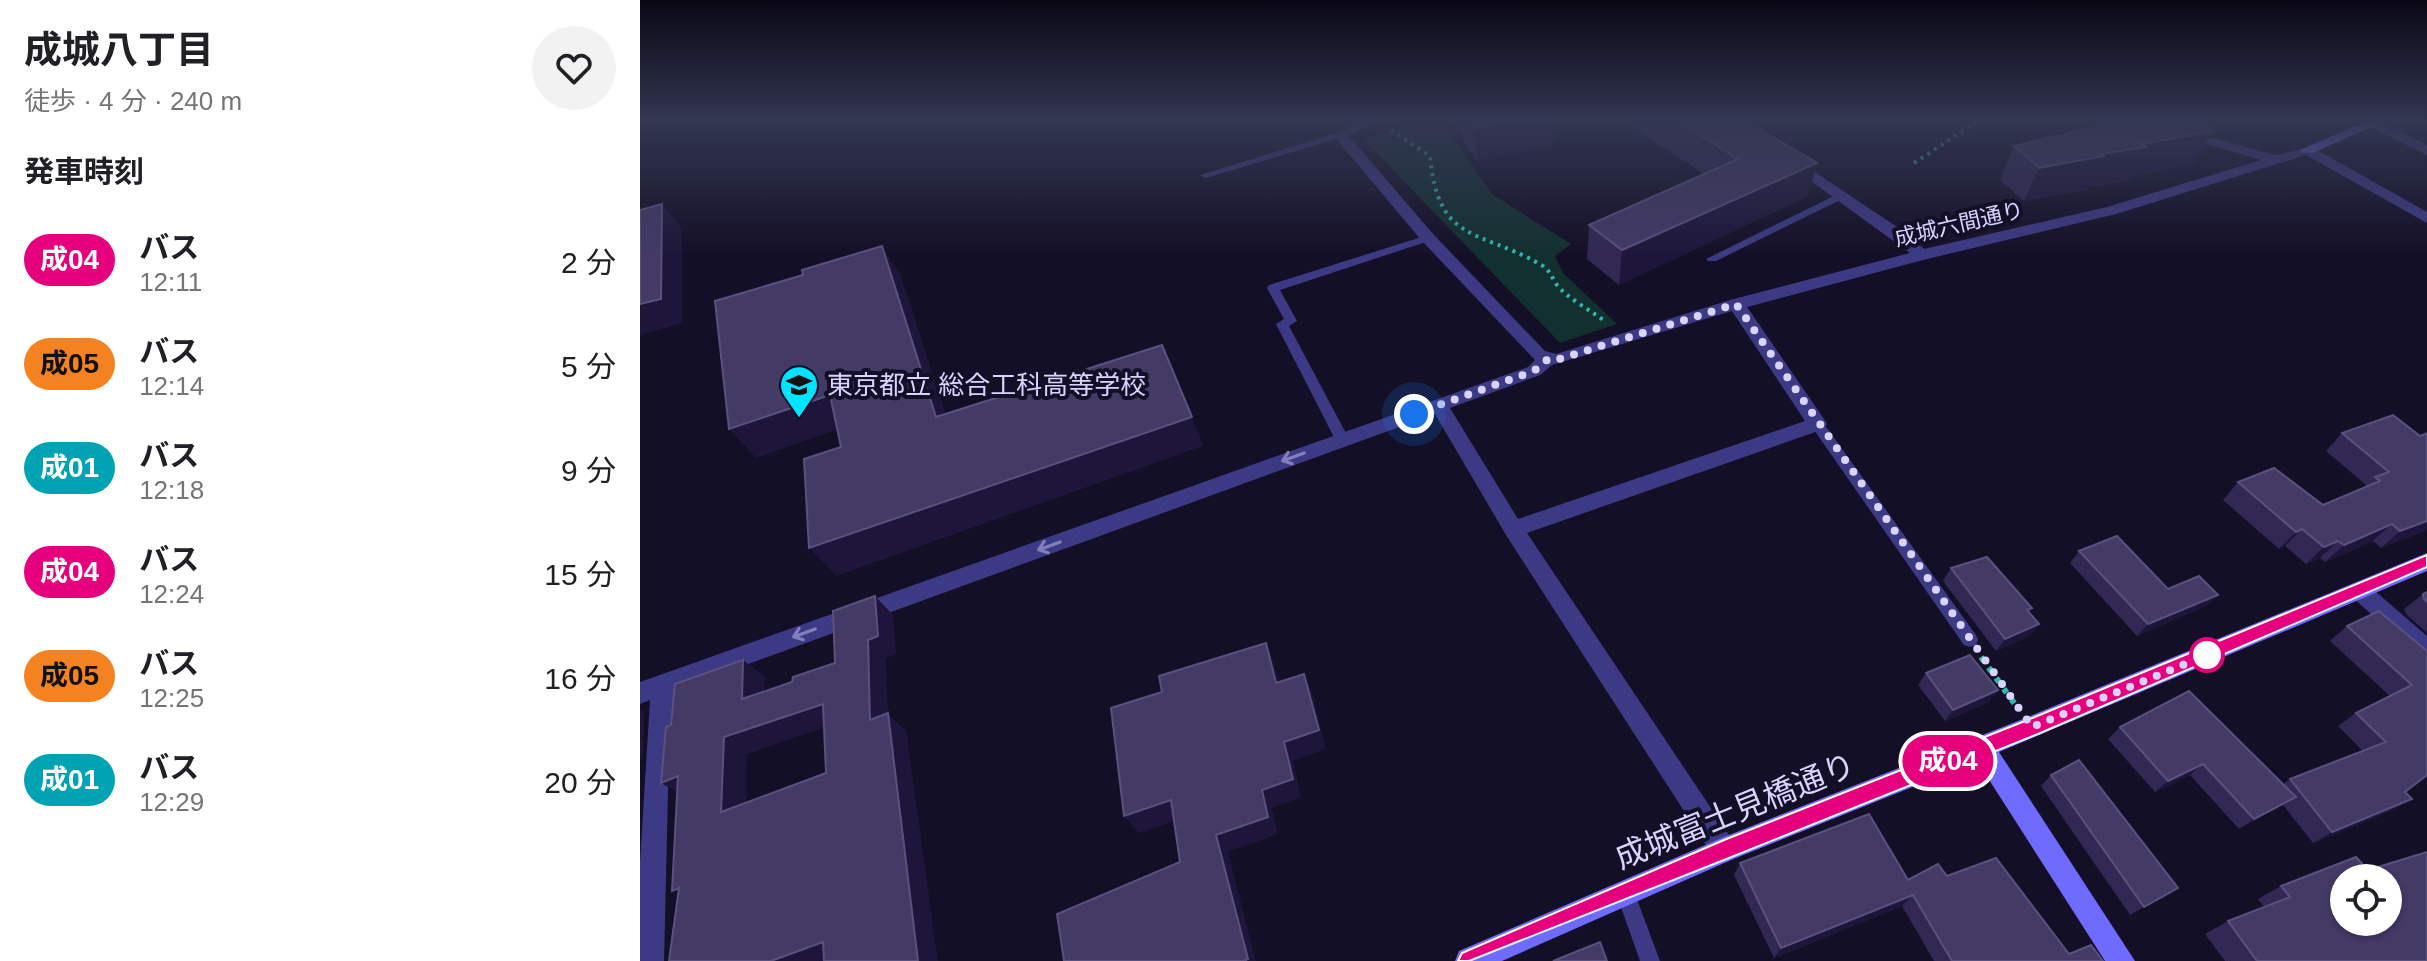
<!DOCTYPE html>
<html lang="ja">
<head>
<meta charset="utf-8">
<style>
	body { margin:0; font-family:Helvetica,"Noto Sans JP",sans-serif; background:#f2f2f2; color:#202124; height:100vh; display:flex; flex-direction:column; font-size:30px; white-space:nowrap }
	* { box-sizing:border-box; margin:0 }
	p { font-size:26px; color:#757577 }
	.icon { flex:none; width:44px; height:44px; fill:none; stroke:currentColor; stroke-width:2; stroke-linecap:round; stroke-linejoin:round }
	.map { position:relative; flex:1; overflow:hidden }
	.side { display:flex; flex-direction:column; background:#fff; width:640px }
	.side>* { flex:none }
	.badge { padding:0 16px; border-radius:26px; font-size:28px; line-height:52px }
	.buttons { position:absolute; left:1690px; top:864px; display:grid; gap:16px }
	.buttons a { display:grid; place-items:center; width:72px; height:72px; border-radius:50%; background:#fff; box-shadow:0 2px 6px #0004; font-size:40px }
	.you { position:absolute; width:40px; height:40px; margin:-20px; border:6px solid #fff; border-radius:50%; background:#1a73e8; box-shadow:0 0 0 12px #1a73e833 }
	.map>.badge { position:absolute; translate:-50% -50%; box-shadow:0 0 0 4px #fff }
	h2 { padding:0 24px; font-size:30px; line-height:72px }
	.round { display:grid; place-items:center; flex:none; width:84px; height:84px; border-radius:42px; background:#f2f2f2 }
	.head { display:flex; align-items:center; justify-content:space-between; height:136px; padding:0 24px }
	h1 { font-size:38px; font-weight:700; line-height:60px }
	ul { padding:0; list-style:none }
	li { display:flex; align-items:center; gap:24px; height:104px; padding:0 24px }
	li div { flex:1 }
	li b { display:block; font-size:30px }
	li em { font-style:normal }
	li .badge { min-width:88px; font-weight:700; text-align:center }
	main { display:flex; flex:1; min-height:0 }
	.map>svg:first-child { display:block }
	.green { fill:#12302f }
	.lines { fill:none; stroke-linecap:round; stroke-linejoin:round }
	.path-far1 { stroke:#2fb8b0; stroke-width:4; stroke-dasharray:3 5; stroke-linecap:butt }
	.path { stroke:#2fb8b0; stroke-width:6; stroke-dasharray:5 8; stroke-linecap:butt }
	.lane { fill:#3d3a85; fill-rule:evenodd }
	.street { fill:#3d3a85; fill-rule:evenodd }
	.secondary { fill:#6f6bff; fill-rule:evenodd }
	.wall { fill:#312854 }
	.shaded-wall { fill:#1d163a }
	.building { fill:#433a66; stroke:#5a527e; stroke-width:2; fill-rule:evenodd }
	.oneway { stroke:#837fbc }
	.line { fill:#e6007e; stroke:#fff; stroke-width:2 }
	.walk { stroke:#d9d4ff; stroke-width:8; stroke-dasharray:0 14.4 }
	.stop-dot { fill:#fff; stroke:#e6007e; stroke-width:4 }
	.labels { text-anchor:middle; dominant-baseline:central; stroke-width:8; stroke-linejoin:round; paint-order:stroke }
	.far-street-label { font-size:22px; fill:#d9d4ff; stroke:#130f26 }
	.poi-label { font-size:26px; fill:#d9d4ff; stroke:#130f26; text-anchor:start }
	.near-street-label { font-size:32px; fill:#d9d4ff; stroke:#130f26 }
</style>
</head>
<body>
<main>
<section class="side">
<div class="head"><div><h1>成城八丁目</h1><p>徒歩 · 4 分 · 240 m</p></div><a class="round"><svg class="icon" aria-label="heart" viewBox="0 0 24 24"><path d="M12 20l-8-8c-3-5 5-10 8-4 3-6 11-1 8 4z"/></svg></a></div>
<h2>発車時刻</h2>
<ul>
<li><span class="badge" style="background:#e6007e;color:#fff">成04</span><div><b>バス</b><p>12:11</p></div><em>2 分</em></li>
<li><span class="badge" style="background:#f58220;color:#111">成05</span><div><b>バス</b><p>12:14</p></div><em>5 分</em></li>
<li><span class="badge" style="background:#00a3b4;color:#fff">成01</span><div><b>バス</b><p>12:18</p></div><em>9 分</em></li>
<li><span class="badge" style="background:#e6007e;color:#fff">成04</span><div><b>バス</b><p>12:24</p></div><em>15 分</em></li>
<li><span class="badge" style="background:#f58220;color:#111">成05</span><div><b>バス</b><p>12:25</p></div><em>16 分</em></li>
<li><span class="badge" style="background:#00a3b4;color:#fff">成01</span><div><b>バス</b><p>12:29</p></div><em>20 分</em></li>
</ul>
</section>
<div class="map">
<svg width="1787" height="961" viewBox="0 0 1787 961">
	<rect width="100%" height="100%" fill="#130f26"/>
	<path class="green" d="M778 121H801L853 195 931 244 915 256 923 273 977 324 920 343 724 140Z"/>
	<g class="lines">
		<path class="path-far1" d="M751 130 790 156C798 243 837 229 898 263 910 269 910 275 917 285 928 299 952 311 966 322
			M1274 163 1338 121"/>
		<path class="path" d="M1341 657 1377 707"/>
		<path class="lane" d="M700 132 705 135 703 137 569 177 565 178 560 175Z
			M1202 192 1206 193V197L1076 261H1068L1066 259Z
			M788 235 792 236V240L640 290 657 321 649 326 709 439 707 443H697L636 324 644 319 627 288 629 285Z
			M1177 419 1182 421 1336 635 1338 640 1336 645 1330 647 1324 645 1172 427 1170 424Z
			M985 884 992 886 1020 961H1000L976 893 978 886Z"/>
		<path class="street" d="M722 121H741L709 136 794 235 905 351 916 354 1090 300 1270 253 1146 163 1144 160 1151 156 1269 235 1284 249 1467 207 1621 160 1489 121H1513L1635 155 1672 147 1787 212V223L1666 155 1476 214 1283 260 1107 307 1184 419 1187 424 1184 429 887 533 1093 841 1097 850 1093 859 1084 863 1075 859 866 535 795 414 34 691 29 750 24 961H0V862L10 700 0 704V682L888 367 895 360 782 241 693 135ZM1092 311 1165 421 878 519 810 408 900 375 912 365Z
			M1727 121H1740L1787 145V155L1728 126Z
			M1720 582 1728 585 1787 636V660L1779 657 1712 597 1709 591 1712 585Z"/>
		<path class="secondary" d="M1727 121H1746L1672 153H1662L1660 150Z
			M1787 553V571L1359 752 1495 961H1465L1337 761 1091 860 862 961H815L819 951 1084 837 1383 719Z"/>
	</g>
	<path class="wall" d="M821 121H917L916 143 837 161 823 140Z
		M983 121H1105L1177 163 1168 196 979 285 947 259 949 225 1064 174Z
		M1374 146 1554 164 1490 177 1488 181 1449 187 1447 190 1384 201 1360 180Z
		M1753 415 1787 530 1741 548 1733 541 1685 562 1680 558 1666 564 1645 546 1639 549 1583 500 1598 482 1683 505 1723 488 1726 485 1686 451 1702 433Z
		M1439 551 1528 589 1578 595 1566 606 1497 636 1430 563Z
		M1311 568 1392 608 1389 612 1390 636 1356 651 1303 581Z
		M1787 592V633L1766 614 1764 609 1783 594Z
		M1707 626 1787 651 1765 792 1772 799 1751 811 1673 843 1643 805 1599 829 1550 775 1515 792 1468 739 1480 727 1643 784 1650 779 1723 751 1698 726 1716 713 1750 696 1690 641Z
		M1286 673 1349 702 1305 721 1278 685Z
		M1411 775 1538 888 1490 915 1401 786Z
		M1100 863 1268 880 1307 876 1429 954 1463 961H1294L1262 906 1134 958 1094 875Z
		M1728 870 1787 961H1585L1565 934 1588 921 1624 907 1618 899 1641 886Z"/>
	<path class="shaded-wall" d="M868 121H917L916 143 837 161 835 128Z
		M1573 131 1554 164 1490 177 1488 181 1449 187 1447 190 1384 201 1399 168 1502 144Z
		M1177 163 1168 196 979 285 982 250Z
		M22 204 42 228V323L0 335V304Z
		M242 246 261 276 316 446 296 417Z
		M190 395 213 424 116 458 89 429Z
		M552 417 563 446 196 576 169 548Z
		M1787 521V530L1741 548 1760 531Z
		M1752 524 1733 541 1685 562 1704 545Z
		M1662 529 1645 546 1639 549 1656 532Z
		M1698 541 1680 558 1666 564 1684 547Z
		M1578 595 1566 606 1497 636 1508 624Z
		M235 596 253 615 256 654 246 658 248 714 266 730 298 961H278L230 720 228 640Z
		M1399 624 1390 636 1356 651 1365 639Z
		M626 643 634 663 644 703 636 683Z
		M103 660 125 677 124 716 102 699Z
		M664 674 672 694 686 749 653 761 661 797 632 808 638 834 588 852 616 961H604L576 835 622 790 644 742Z
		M1358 690 1349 702 1305 721 1313 710Z
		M183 704 203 721 107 754 106 827 81 812 84 737Z
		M0 708 4 711 3 759 0 760Z
		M1563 764 1550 775 1515 792 1528 781Z
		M38 776 47 798 21 783Z
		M1656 797 1640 807 1599 829 1614 819Z
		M1772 799 1751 811 1673 843 1692 832Z
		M531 800 544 818 499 833 484 816Z
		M1538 888 1523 898 1490 915 1504 907Z
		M1273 895 1262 906 1134 958 1141 948Z
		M183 942 186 961H131Z"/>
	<path class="building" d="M831 121H868L835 128Z
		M1038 121H1105L1177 163 982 250 949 225 1098 159Z
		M1482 121H1559L1573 131 1502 144 1506 147 1461 154 1464 156 1399 168 1374 146Z
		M22 204 21 299 0 304V210Z
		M242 246 296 417 522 345 552 417 169 548 164 459 201 447 190 395 89 429 75 301 163 275 162 270Z
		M1753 415 1780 436 1787 433V521L1760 531 1752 524 1704 545 1698 541 1684 547 1662 529 1656 532 1598 482 1634 468 1683 505 1740 481 1735 477 1749 472 1702 433Z
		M1477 536 1528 589 1559 576 1578 595 1508 624 1439 551Z
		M1347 557 1392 608 1387 610 1399 624 1365 639 1311 568Z
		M1787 592V602L1784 599 1783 594Z
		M235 596 238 636 228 640 230 720 248 713 278 961H184L183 942 131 961H29L39 888 32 891 38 776 21 783 26 727 31 725 35 684 103 660 102 699 152 682 153 677 195 663 193 611ZM183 704 186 773 81 812 84 737Z
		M1739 611 1787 651V775L1765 792 1772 799 1692 832 1650 779 1746 742 1716 713 1772 685 1707 626Z
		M626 643 636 683 664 674 679 730 644 742 653 779 622 790 628 817 576 835 608 959 604 961H424L417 914 540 862 531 800 484 816 471 708 522 692 519 676Z
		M1330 655 1358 690 1313 710 1286 673Z
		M1549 691 1656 797 1614 819 1563 764 1528 781 1480 727Z
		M1439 760 1538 888 1504 907 1411 775Z
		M1229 814 1268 880 1298 864 1307 876 1356 858 1429 954 1451 945 1463 961H1312L1273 895 1141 948 1100 863Z
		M1787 852V961H1617L1588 921 1650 897 1641 886 1716 857 1728 870ZM1704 878H1748V922H1704Z
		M960 942 967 961H913Z"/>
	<defs><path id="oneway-shaft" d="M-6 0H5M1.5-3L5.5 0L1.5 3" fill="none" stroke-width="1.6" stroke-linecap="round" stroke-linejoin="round" transform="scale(2)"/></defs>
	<g class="oneway">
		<use href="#oneway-shaft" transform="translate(653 457) rotate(160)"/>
		<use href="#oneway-shaft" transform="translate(409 546) rotate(160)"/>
		<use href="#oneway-shaft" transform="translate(164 633) rotate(160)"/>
	</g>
	<linearGradient id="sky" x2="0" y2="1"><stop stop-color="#0a0815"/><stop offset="0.47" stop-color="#333752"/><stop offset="1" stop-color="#333752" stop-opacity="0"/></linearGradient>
	<rect width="1787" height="256" fill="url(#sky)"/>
	<path class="line" d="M1787 555V567L1398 734 1089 858 829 961H818L822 953 1084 840 1385 721Z"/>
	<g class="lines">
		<path class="walk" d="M774 414 894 371 908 359 916 360 1096 304 1392 727 1567 655"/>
	</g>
	<defs>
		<symbol id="school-pin" viewBox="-11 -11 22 30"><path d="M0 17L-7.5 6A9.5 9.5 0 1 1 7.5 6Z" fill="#00e5ff" stroke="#130f26"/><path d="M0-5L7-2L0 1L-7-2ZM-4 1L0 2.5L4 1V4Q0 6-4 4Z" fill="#111"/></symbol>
	</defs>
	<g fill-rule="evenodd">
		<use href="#school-pin" x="137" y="363" width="44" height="60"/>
	</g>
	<circle class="stop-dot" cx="1567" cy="655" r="16"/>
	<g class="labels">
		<g class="far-street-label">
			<text transform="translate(1319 224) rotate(-13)">成城六間通り</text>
		</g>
		<g class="poi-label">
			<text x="187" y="385">東京都立 総合工科高等学校</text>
		</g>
		<g class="near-street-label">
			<text transform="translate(1095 811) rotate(-22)">成城富士見橋通り</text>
		</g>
	</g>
</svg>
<div class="buttons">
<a><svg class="icon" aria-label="locate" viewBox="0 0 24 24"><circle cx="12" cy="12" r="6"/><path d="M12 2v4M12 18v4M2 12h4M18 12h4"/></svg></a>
</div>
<div class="you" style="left:774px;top:414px"></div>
<b class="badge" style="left:1308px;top:761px;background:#e6007e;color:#fff">成04</b>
</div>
</main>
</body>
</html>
